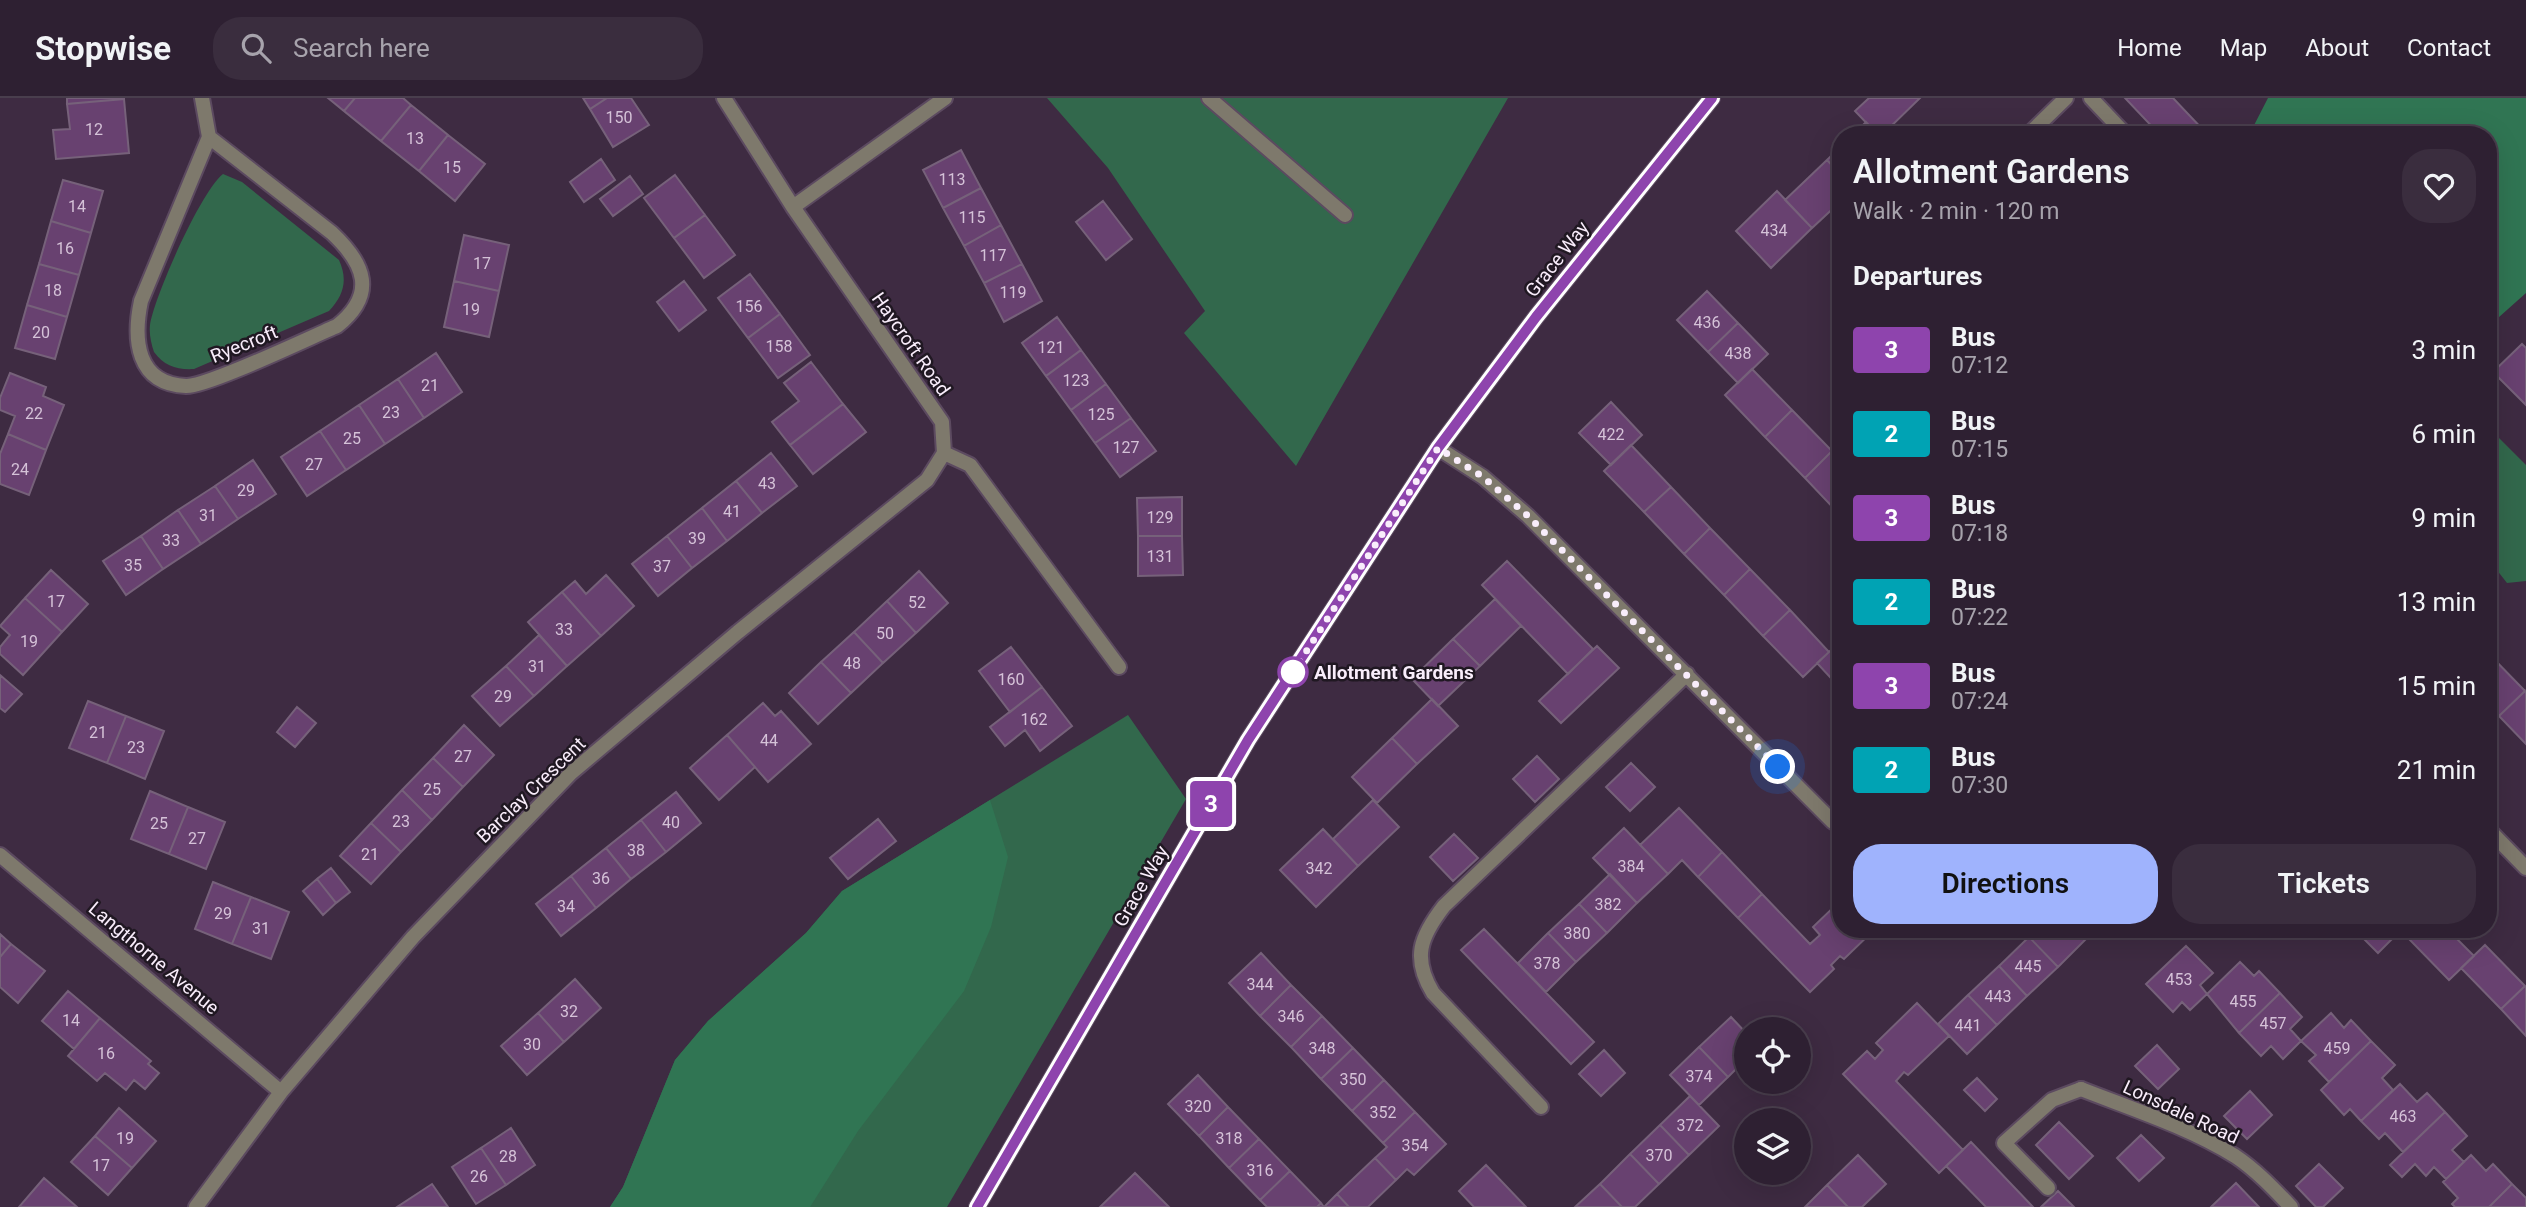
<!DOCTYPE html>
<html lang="en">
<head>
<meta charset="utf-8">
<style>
	body { margin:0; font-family:Roboto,sans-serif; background:#3a2d3e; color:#f1f3f6; height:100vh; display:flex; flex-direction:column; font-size:26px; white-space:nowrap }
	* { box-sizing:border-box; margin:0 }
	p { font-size:23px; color:#a7a3ac }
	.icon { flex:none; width:38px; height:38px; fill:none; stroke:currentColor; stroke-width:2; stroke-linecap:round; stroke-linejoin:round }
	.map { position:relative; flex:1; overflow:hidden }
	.panel { position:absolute; left:1832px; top:28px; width:665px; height:812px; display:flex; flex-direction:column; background:#2e2032; border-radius:28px; box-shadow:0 7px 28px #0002,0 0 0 2px #493e4d }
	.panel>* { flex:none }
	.badge { padding:0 14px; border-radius:5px; font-size:24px; line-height:46px }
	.controls { position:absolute; left:1734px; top:919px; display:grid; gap:14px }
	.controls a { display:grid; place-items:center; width:77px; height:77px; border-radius:50%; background:#2e2032; box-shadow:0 7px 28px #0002,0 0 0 2px #493e4d; font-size:35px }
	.you { position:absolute; width:35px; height:35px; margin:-18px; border:5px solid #fff; border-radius:50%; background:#1a73e8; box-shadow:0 0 0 10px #1a73e833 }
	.map>.badge { position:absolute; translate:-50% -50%; box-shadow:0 0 0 4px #fff }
	h2 { padding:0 21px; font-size:26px; line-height:63px }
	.round { display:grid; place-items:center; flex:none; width:74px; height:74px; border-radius:28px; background:#3a2d3e }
	.summary { display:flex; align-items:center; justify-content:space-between; height:119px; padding:0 21px }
	h1 { font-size:33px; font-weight:600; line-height:52px }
	.primary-button { display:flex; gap:14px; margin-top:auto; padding:14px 21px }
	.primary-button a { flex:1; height:80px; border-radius:28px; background:#9fb3fd; color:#111; font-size:28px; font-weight:600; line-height:80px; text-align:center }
	.primary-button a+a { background:#3a2d3e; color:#f1f3f6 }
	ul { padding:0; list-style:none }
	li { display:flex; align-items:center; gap:21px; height:84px; padding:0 21px }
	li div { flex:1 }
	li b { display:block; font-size:26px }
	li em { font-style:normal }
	li .badge { min-width:77px; font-weight:700; text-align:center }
	header { display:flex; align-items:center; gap:42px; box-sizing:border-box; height:98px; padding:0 35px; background:#2e2032; border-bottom:2px solid #493e4d }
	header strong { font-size:33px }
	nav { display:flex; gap:38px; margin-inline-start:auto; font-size:24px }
	.search { width:490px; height:63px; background:#3a2d3e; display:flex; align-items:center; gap:18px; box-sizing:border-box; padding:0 24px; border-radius:28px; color:#a7a3ac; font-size:26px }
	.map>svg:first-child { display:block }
	.green { fill:#32684c }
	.forest { fill:#307553 }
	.building { fill:#684170; stroke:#76617a; stroke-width:2 }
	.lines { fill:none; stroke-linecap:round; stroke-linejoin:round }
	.lane-casing { stroke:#5c4a60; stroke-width:18 }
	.street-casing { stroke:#5c4a60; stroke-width:18 }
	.secondary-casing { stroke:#5c4a60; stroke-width:18 }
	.lane { stroke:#7e796c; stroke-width:14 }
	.street { stroke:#7e796c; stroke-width:14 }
	.secondary { stroke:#a7a08b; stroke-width:14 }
	.line-casing { stroke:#fff; stroke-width:16 }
	.line { stroke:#8e44ad; stroke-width:10 }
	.walk { stroke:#f9edfb; stroke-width:7; stroke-dasharray:0 12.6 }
	.stop-dot { fill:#fff; stroke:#8e44ad; stroke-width:3.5 }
	.labels { text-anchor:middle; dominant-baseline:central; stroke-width:5; stroke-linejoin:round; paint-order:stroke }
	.number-label { font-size:16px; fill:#d5c2d8 }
	.street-label { font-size:19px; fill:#f9edfb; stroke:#201822 }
	.stop-label { font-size:19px; font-weight:bold; fill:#f9edfb; stroke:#201822; text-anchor:start }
</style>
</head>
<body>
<header>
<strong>Stopwise</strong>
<div class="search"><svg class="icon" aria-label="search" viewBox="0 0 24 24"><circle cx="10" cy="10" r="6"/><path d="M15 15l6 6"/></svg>Search here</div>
<nav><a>Home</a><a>Map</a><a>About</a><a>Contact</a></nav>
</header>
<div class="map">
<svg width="2526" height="1109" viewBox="0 0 2526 1109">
	<rect width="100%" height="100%" fill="#3e2b42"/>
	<path class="green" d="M1047 0H1508L1296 368 1184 235 1205 213 1108 70Z
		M223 76 242 84 339 162C348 182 344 197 329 213L194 271C177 272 164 268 154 254 151 245 149 236 150 227 154 199 201 93 223 76Z
		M2488 329 2526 367V483L2507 485 2489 462Z
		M1128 617 1186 701 947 1109H610L623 1089 675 962 708 923 806 835 842 793Z"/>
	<path class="forest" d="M2268 0H2526V195L2489 228 2488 37H2249Z
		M990 702 1008 759 991 829 964 893 858 1033 810 1109H610L623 1089 675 962 708 923 806 835 842 793Z"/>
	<path class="building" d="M67 0H124V1L67 6Z
		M328 0H355L344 13Z
		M355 0H403L411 7 381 43 344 13Z
		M583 0H607L590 11Z
		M607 0H631L649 27 613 49 590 11Z
		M1869 0H1920L1882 37H1878L1855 13Z
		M2125 0H2173L2208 37H2160Z
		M124 1 129 55 56 61 53 32 70 31 67 6Z
		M411 7 448 37 419 73 381 43Z
		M1866 24 1878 37H1853Z
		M448 37 485 66 455 103 419 73Z
		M1841 48V77L1827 62Z
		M961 52 981 90 943 110 923 72Z
		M601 61 615 82 584 104 570 84Z
		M1827 62 1841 77V103L1812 130 1785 102Z
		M675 77 705 117 674 140 644 100Z
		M630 78 643 96 613 118 600 101Z
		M63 82 103 93 91 135 51 123Z
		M981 90 1001 127 964 148 943 110Z
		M1777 93 1812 130 1771 170 1736 133Z
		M1103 103 1132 141 1106 162 1076 124Z
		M705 117 735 157 704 180 674 140Z
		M51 123 91 135 79 177 39 166Z
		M1001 127 1022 166 984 185 964 148Z
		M464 137 509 147 499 193 454 183Z
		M39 166 79 177 67 219 27 207Z
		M1022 166 1042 203 1004 224 984 185Z
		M750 176 780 216 748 240 718 200Z
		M454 183 499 193 489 239 444 229Z
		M684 183 706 212 679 233 657 204Z
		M1707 193 1738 225 1708 254 1677 222Z
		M27 207 67 219 55 261 15 250Z
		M780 216 810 257 778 280 748 240Z
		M1057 219 1081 252 1046 278 1022 245Z
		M1738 225 1768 256 1738 285 1708 254Z
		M2522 246 2526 250V307L2493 274Z
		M1081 252 1106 286 1071 312 1046 278Z
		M436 255 462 294 424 320 398 281Z
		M811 264 843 306 790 347 772 324 799 303 784 285Z
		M1752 271 1792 312 1765 339 1725 297Z
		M10 275 46 289 43 298 64 307 46 352 8 336 15 318 0 312V300Z
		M398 281 424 320 385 346 359 307Z
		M1106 286 1131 320 1095 345 1071 312Z
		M1611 304 1642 337 1611 367 1579 335Z
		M843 306 866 334 813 376 790 347Z
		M359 307 385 346 346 372 320 333Z
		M1792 312 1832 353 1805 380 1765 339Z
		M1131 320 1156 353 1120 379 1095 345Z
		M320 333 346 372 307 398 281 359Z
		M8 336 46 352 29 397 0 386V356Z
		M1631 347 1671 389 1644 414 1604 373Z
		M1832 353 1841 363V418L1805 380Z
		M771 355 797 388 762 415 736 383Z
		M253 362 276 396 238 421 215 388Z
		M736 383 762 415 727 443 702 410Z
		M215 388 238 421 201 446 178 412Z
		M1671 389 1710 430 1684 456 1644 414Z
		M1182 399V438H1138L1137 400Z
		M702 410 727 443 692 470 667 438Z
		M178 412 201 446 163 471 141 438Z
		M1710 430 1750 471 1724 497 1684 456Z
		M141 438 163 471 126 497 103 463Z
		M667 438 692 470 658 498 632 466Z
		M1138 438H1182L1183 477 1138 478Z
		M1507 463 1593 551 1568 576 1482 487Z
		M1750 471 1790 512 1763 538 1724 497Z
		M51 472 88 506 62 534 25 500Z
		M919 473 948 505 916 535 887 503Z
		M606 477 634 508 601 538 562 494 575 483 586 496Z
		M562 494 601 538 567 568 528 524Z
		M25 500 62 534 23 577 0 556V549L10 537 0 528Z
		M1495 501 1521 528 1480 568 1453 541Z
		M887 503 916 535 883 565 854 534Z
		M1790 512 1829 554 1803 579 1763 538Z
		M854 534 883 565 851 595 821 564Z
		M539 537 567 568 534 598 506 568Z
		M1453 541 1480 568 1438 608 1412 581Z
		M1841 543V591L1817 565Z
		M1597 548 1619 570 1561 625 1539 603Z
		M1011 549 1042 589 1010 614 979 573Z
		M2488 555 2525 593 2499 618 2488 607Z
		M821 564 851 595 818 626 789 595Z
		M506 568 534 598 500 628 472 598Z
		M0 577 22 596 5 614 0 610Z
		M1042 589 1072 628 1040 653 1025 632 1005 648 990 629Z
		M2525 593 2526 595V646L2499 618Z
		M1432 601 1458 628 1417 666 1392 640Z
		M88 603 126 618 107 665 69 650Z
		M763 605 775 618 781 613 811 646 768 684 727 637Z
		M297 609 316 625 295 649 277 634Z
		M126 618 164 633 145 681 107 665Z
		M464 627 494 657 463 689 433 660Z
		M727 637 755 669 719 702 690 670Z
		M1392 640 1417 666 1377 705 1352 679Z
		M1537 658 1559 681 1535 704 1513 681Z
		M433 660 463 689 432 722 402 692Z
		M1631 665 1655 689 1630 713 1606 689Z
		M402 692 432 722 401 754 371 725Z
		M150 693 188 709 169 756 131 741Z
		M676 694 701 725 666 754 641 722Z
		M1373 702 1399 729 1358 768 1333 741Z
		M188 709 225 724 206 771 169 756Z
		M1679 710 1722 754 1698 779 1682 762 1668 776 1640 747Z
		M878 721 896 743 848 781 830 760Z
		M641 722 666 754 631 781 606 750Z
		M371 725 401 754 371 786 340 758Z
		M1624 730 1668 776 1637 805 1593 760Z
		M1323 731 1358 768 1316 809 1280 772Z
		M1454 736 1478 760 1453 783 1430 759Z
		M606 750 631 781 596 810 571 778Z
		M1722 754 1762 796 1738 820 1698 779Z
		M331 770 350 794 336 805 317 781Z
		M1610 776 1637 805 1607 835 1579 806Z
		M571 778 596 810 561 838 536 806Z
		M317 781 336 805 323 817 303 793Z
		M213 784 251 799 232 846 195 831Z
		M1762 796 1810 846 1820 837 1813 829 1841 802V831H1875L1844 861 1840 858 1831 867 1834 871 1810 894 1738 820Z
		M251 799 289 814 271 861 232 846Z
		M1579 806 1607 835 1576 864 1548 835Z
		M1484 831 1594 944 1571 966 1461 852Z
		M2037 831H2080L2088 839 2058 869 2029 839Z
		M2354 831H2402L2378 855Z
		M2418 831H2447L2474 858 2449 882 2409 841Z
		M1548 835 1576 864 1546 894 1518 865Z
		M0 836 11 846 0 859Z
		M2029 839 2058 869 2027 898 1999 868Z
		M11 846 45 873 18 905 0 889V859Z
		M2485 847 2525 888 2501 911 2461 870Z
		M2186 848 2213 875 2200 887 2207 896 2190 912 2182 904 2173 914 2146 886Z
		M1261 855 1291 887 1260 918 1229 885Z
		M2240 864 2254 878 2259 873 2280 895 2239 935 2207 896Z
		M1999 868 2027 898 1997 927 1968 897Z
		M575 881 601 910 564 944 538 915Z
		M1291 887 1322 918 1291 949 1260 918Z
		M2525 888 2526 889V938L2501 911Z
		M68 893 100 920 74 951 42 923Z
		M2280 895 2302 919 2290 931 2301 943 2283 961 2271 948 2261 958 2239 935Z
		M1968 897 1997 927 1967 956 1938 926Z
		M1917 905 1949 938 1908 977 1904 974 1896 983 1963 1052 1939 1075 1843 976 1867 953 1875 961 1883 952 1876 945Z
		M538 915 564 944 527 977 501 948Z
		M2331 915 2344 930 2351 922 2371 943 2329 984 2309 963 2316 957 2301 943Z
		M1322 918 1353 950 1321 981 1291 949Z
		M1731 919 1746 935V961L1728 979 1699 949Z
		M100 920 151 963 148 966 159 975 145 991 134 982 126 992 105 975 97 983 68 958Z
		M2371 943 2395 967 2382 980 2393 992 2361 1023 2350 1011 2344 1017 2321 992Z
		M2157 947 2179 971 2158 991 2135 968Z
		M1699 949 1728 979 1699 1007 1670 977Z
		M1353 950 1384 982 1352 1013 1321 981Z
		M1604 952 1625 975 1601 998 1579 976Z
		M1198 977 1228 1009 1199 1038 1168 1006Z
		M1977 980 1997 1001 1985 1013 1964 992Z
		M1384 982 1415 1014 1383 1045 1352 1013Z
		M2400 986 2417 1004 2427 995 2445 1014 2403 1054 2385 1035 2379 1041 2361 1023Z
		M2250 993 2272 1017 2247 1041 2224 1018Z
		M1690 998 1719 1028 1689 1057 1660 1027Z
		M1228 1009 1259 1041 1229 1070 1199 1038Z
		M119 1010 156 1043 132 1070 95 1038Z
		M1415 1014 1446 1046 1414 1077 1407 1071 1396 1082 1375 1060 1387 1049 1383 1045Z
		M2445 1014 2467 1038 2452 1052 2464 1064 2446 1081 2434 1069 2426 1078 2415 1066 2402 1079 2390 1067Z
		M2059 1024 2093 1058 2069 1081 2036 1047Z
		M1660 1027 1689 1057 1659 1086 1630 1056Z
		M511 1030 535 1067 506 1087 481 1050Z
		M2141 1037 2164 1060 2139 1083 2117 1060Z
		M95 1038 132 1070 108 1097 71 1064Z
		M1259 1041 1290 1073 1260 1102 1229 1070Z
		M1971 1044 2033 1109H1986L1946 1068Z
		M481 1050 506 1087 476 1106 452 1069Z
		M1630 1056 1659 1086 1635 1109H1622L1600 1086Z
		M1858 1057 1886 1086 1862 1109H1848L1827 1087Z
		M2471 1057 2486 1073 2493 1066 2512 1086 2489 1109H2455L2452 1106 2458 1100 2443 1084Z
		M1375 1060 1396 1082 1368 1109H1349L1337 1096Z
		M2319 1066 2343 1090 2323 1109H2316L2296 1088Z
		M1486 1067 1526 1109H1474L1459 1093Z
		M1290 1073 1321 1105 1317 1109H1267L1260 1102Z
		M1135 1075 1169 1109H1100Z
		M44 1080 77 1109H19Z
		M2236 1085 2259 1109H2211Z
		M432 1086 448 1109H397Z
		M1600 1086 1622 1109H1575Z
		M2512 1086 2526 1100V1109H2489Z
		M1827 1087 1848 1109H1805Z
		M2058 1093 2074 1109H2041Z
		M1337 1096 1349 1109H1317L1321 1105 1324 1109Z"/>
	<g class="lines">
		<defs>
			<path id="lane" d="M1209 0 1345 117
				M2091 0 2126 37
				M2048 1090 2004 1045 2052 1002 2081 991"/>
			<path id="street" d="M202 0 209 39 141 203C133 241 136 286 186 288 207 289 311 239 337 228 377 196 365 166 332 135L209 39
				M724 0 793 109 942 324 944 355
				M2028 37 2066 0
				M793 109 945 0
				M1438 350 1483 379 1528 418 1833 724
				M944 355 970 367 1119 569
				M2488 731 2526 770
				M0 757 281 994
				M2081 991C2132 1011 2188 1029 2235 1058 2256 1072 2274 1091 2291 1109
				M1541 1009 1433 895C1412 860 1420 839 1444 808L1687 576
				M196 1109 281 994 413 839 571 675 738 534 927 382 944 355"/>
			<path id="secondary" d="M977 1109 1248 642 1438 350 1536 219 1712 0"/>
		</defs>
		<use href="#lane" class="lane-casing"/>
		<use href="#street" class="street-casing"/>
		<use href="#secondary" class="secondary-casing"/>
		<use href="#lane" class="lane"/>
		<use href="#street" class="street"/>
		<use href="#secondary" class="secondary"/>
	</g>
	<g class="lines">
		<defs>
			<path id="line" d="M977 1109 1248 642 1438 350 1536 219 1712 0"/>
		</defs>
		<use href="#line" class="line-casing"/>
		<use href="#line" class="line"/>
		<path class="walk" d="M1293 574 1438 350 1483 379 1528 418 1778 669"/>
	</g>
	<circle class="stop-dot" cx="1293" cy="574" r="14"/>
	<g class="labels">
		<g class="number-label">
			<text x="619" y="19">150</text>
			<text x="94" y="31">12</text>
			<text x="415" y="40">13</text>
			<text x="452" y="69">15</text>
			<text x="952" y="81">113</text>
			<text x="77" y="108">14</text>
			<text x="972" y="119">115</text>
			<text x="1774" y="132">434</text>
			<text x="65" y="150">16</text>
			<text x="993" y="157">117</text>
			<text x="482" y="165">17</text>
			<text x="53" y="192">18</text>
			<text x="1013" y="194">119</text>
			<text x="749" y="208">156</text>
			<text x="471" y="211">19</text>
			<text x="1707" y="224">436</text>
			<text x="41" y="234">20</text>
			<text x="779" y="248">158</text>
			<text x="1051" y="249">121</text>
			<text x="1738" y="255">438</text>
			<text x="1076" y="282">123</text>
			<text x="430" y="287">21</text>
			<text x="391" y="314">23</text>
			<text x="34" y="315">22</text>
			<text x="1101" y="316">125</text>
			<text x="1611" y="336">422</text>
			<text x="352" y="340">25</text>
			<text x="1126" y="349">127</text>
			<text x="314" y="366">27</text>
			<text x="20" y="371">24</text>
			<text x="767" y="385">43</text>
			<text x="246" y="392">29</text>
			<text x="732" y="413">41</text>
			<text x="208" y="417">31</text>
			<text x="1160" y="419">129</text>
			<text x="697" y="440">39</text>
			<text x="171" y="442">33</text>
			<text x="1160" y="458">131</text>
			<text x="133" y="467">35</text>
			<text x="662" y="468">37</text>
			<text x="56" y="503">17</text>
			<text x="917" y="504">52</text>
			<text x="564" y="531">33</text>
			<text x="885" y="535">50</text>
			<text x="29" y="543">19</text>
			<text x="852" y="565">48</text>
			<text x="537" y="568">31</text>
			<text x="1011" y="581">160</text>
			<text x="503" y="598">29</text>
			<text x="1034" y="621">162</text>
			<text x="98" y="634">21</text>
			<text x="769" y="642">44</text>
			<text x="136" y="649">23</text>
			<text x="463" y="658">27</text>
			<text x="432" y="691">25</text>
			<text x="401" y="723">23</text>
			<text x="671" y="724">40</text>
			<text x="159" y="725">25</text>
			<text x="197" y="740">27</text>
			<text x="636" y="752">38</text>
			<text x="370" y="756">21</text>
			<text x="1631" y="768">384</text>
			<text x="1319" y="770">342</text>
			<text x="601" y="780">36</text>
			<text x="1608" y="806">382</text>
			<text x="566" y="808">34</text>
			<text x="223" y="815">29</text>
			<text x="261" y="830">31</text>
			<text x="1577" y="835">380</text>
			<text x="1547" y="865">378</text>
			<text x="2028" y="868">445</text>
			<text x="2179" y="881">453</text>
			<text x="1260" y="886">344</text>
			<text x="1998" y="898">443</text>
			<text x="2243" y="903">455</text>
			<text x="569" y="913">32</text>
			<text x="1291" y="918">346</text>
			<text x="71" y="922">14</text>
			<text x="2273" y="925">457</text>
			<text x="1968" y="927">441</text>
			<text x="532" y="946">30</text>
			<text x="1322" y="950">348</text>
			<text x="2337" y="950">459</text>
			<text x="106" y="955">16</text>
			<text x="1699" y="978">374</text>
			<text x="1353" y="981">350</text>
			<text x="1198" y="1008">320</text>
			<text x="1383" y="1014">352</text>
			<text x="2403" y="1018">463</text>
			<text x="1690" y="1027">372</text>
			<text x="125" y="1040">19</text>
			<text x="1229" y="1040">318</text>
			<text x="1415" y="1047">354</text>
			<text x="1659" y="1057">370</text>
			<text x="508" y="1058">28</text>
			<text x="101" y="1067">17</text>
			<text x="1260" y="1072">316</text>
			<text x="479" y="1078">26</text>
		</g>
		<g class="street-label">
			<text transform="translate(1557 161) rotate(-52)">Grace Way</text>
			<text transform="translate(244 246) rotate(-22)">Ryecroft</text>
			<text transform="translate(911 246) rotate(55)">Haycroft Road</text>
			<text transform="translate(531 692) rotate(-44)">Barclay Crescent</text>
			<text transform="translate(1141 788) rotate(-60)">Grace Way</text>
			<text transform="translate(154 860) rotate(40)">Langthorne Avenue</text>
			<text transform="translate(2181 1014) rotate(25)">Lonsdale Road</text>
		</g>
		<g class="stop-label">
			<text x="1314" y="574">Allotment Gardens</text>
		</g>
	</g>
</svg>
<div class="controls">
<a><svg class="icon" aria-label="locate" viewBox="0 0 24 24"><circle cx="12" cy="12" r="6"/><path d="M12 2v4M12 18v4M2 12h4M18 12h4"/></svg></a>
<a><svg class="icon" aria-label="layers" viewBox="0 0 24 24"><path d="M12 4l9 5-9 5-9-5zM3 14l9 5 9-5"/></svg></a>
</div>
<div class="you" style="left:1778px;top:669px"></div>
<b class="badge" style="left:1211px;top:706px;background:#8e44ad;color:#fff">3</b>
<section class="panel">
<div class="summary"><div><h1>Allotment Gardens</h1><p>Walk · 2 min · 120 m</p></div><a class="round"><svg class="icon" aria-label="heart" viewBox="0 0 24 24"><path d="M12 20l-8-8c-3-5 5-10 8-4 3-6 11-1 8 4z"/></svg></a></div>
<h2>Departures</h2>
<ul>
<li><span class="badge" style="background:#8e44ad;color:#fff">3</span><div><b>Bus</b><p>07:12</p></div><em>3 min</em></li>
<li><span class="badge" style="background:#00a3b4;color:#fff">2</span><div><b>Bus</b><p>07:15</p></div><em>6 min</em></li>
<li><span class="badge" style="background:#8e44ad;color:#fff">3</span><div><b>Bus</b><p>07:18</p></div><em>9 min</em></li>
<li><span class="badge" style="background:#00a3b4;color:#fff">2</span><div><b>Bus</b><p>07:22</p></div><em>13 min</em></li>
<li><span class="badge" style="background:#8e44ad;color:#fff">3</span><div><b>Bus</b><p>07:24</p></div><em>15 min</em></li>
<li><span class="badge" style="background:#00a3b4;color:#fff">2</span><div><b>Bus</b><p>07:30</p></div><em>21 min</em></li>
</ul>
<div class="primary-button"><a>Directions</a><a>Tickets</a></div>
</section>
</div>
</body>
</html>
